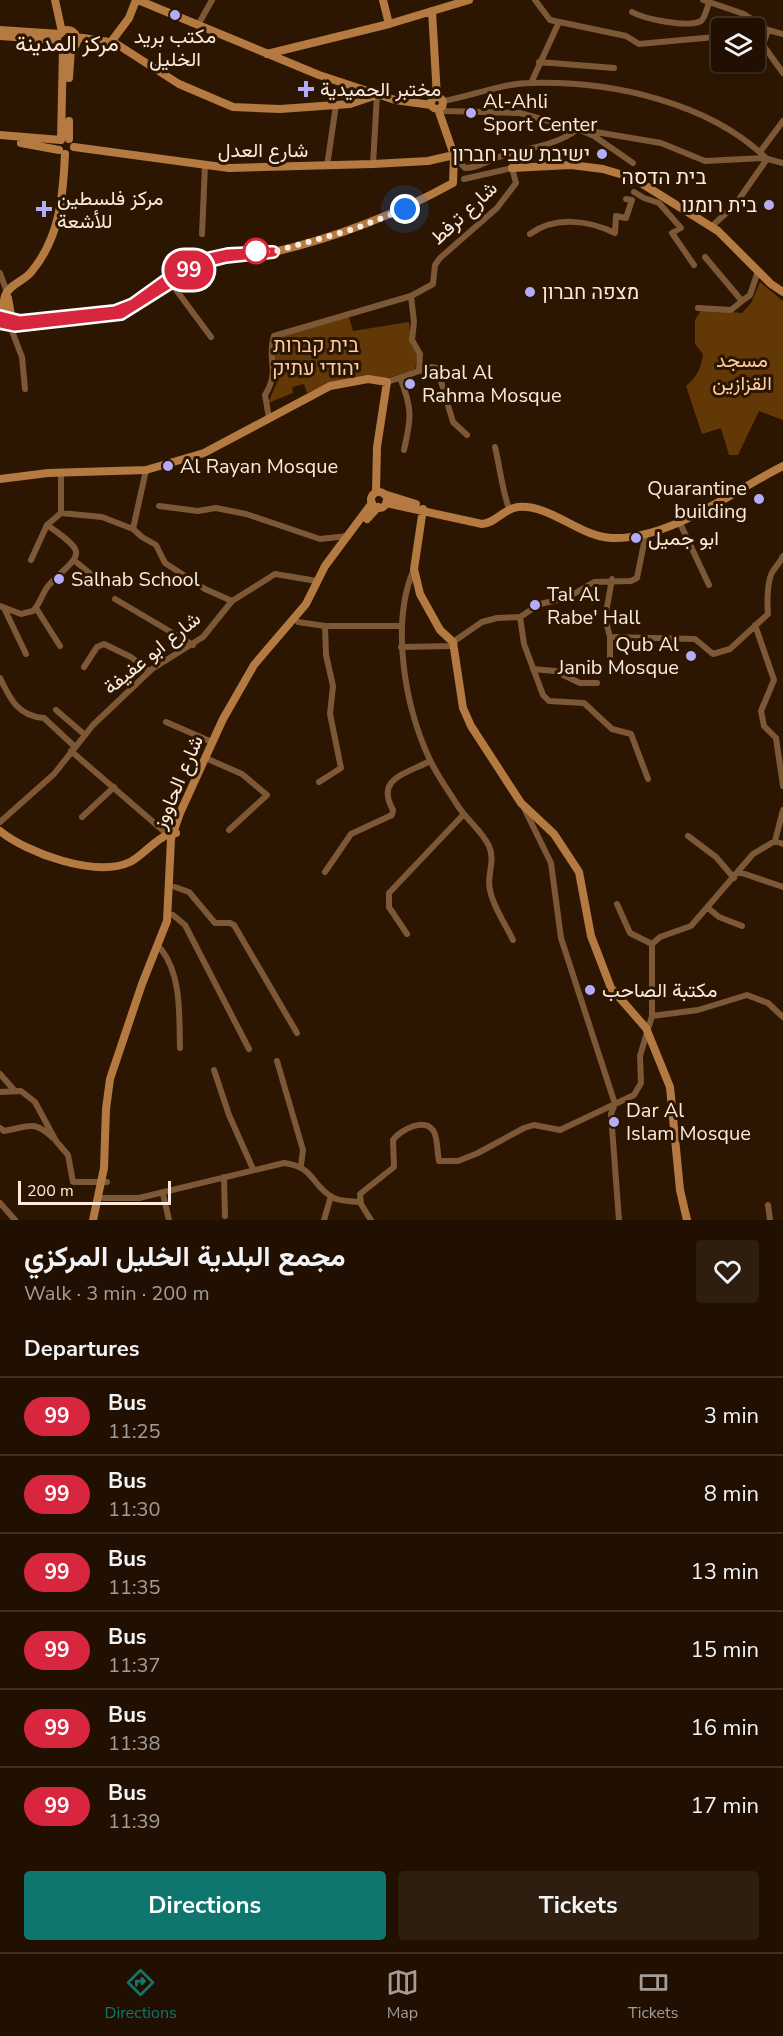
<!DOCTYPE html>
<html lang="en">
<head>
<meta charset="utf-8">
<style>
	body { margin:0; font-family:"Nunito Sans",Vazirmatn,Heebo,sans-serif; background:#2d1e10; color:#f1f3f6; height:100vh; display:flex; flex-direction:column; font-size:22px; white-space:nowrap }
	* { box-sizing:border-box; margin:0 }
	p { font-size:20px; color:#a29d99 }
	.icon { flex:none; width:33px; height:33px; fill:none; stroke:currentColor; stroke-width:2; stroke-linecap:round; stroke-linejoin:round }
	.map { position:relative; height:1220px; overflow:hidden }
	.sheet { display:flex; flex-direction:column; background:#211001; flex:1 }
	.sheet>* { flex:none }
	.badge { padding:0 12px; border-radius:20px; font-size:21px; line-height:39px }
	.buttons { position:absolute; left:711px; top:18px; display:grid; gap:12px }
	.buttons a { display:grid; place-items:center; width:54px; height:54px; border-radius:6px; background:#211001; box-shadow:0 2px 4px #0004,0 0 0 2px #3e3023; font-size:30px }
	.scale { position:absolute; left:18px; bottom:15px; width:153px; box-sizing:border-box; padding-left:6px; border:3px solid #fbebde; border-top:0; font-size:16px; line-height:21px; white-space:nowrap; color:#fbebde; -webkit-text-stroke:4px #2c1601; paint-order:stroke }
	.you { position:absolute; width:30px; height:30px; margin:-15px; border:4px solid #fff; border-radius:50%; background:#1a73e8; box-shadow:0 0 0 9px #1a73e833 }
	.map>.badge { position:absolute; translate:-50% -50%; box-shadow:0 0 0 3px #fff }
	h2 { padding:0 24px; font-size:22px; line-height:54px }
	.round { display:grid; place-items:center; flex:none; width:63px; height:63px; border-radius:6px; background:#2d1e10 }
	.head { display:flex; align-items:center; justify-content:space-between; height:102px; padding:0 24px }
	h1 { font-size:28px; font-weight:700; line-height:45px }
	.primary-button { display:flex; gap:12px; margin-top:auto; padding:12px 24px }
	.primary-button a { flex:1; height:69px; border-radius:6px; background:#0f766e; color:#fff; font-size:24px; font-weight:700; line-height:69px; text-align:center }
	.primary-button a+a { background:#2d1e10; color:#f1f3f6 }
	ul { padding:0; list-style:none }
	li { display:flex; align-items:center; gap:18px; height:78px; padding:0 24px; border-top:2px solid #3e3023 }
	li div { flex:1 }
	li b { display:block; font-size:22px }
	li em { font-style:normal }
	li .badge { min-width:66px; font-weight:700; text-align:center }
	.tabs { display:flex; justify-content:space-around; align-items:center; height:84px; border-top:2px solid #3e3023; background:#211001; font-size:16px; color:#a29d99 }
	.tabs a { display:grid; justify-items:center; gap:3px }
	.tabs .selected { color:#0f766e }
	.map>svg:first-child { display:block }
	.green { fill:#633807 }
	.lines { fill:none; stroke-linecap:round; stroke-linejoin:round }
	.street { stroke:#7d5836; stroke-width:6 }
	.secondary { stroke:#b57a41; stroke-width:8 }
	.line-casing { stroke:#fff; stroke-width:14 }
	.line { stroke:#d7263d; stroke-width:9 }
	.walk { stroke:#fbebde; stroke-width:6; stroke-dasharray:0 10.8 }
	.poi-dot { fill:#b4acf9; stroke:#2c1601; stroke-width:2 }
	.stop-dot { fill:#fff; stroke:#d7263d; stroke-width:3 }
	.labels { text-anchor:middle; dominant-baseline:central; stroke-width:6; stroke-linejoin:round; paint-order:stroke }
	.poi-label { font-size:20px; fill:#fbebde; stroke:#2c1601; text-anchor:start }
	.street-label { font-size:20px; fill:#fbebde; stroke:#2c1601 }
	.park-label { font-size:20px; fill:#facda5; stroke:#2c1601 }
	.neighbourhood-label { font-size:21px; fill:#fbebde; stroke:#2c1601 }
	.quarter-label { font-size:22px; fill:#fbebde; stroke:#2c1601 }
</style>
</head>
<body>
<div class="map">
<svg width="783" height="1220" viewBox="0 0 783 1220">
	<rect width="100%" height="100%" fill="#2c1601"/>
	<path class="green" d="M760 282 783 301V420L759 411 738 455H729L721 428 702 434 686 386C696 378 702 367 703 354L695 344V320L702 309 742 313 751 303Z
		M349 317 353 331 409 322 411 345 418 355 415 370 385 379 334 381 307 393 304 384 292 387 293 393 268 403 277 382 273 348 277 338Z"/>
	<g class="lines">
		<path class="street" d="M535 0 550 20 626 36 639 44 715 37 722 39
			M703 0 744 14 768 30 783 34
			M632 12C644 19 688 28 701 21 705 18 707 8 709 3
			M198 25 212 0
			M754 45H763L783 73
			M763 45 768 30
			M539 62 614 68
			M531 83 559 22
			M443 101C472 96 503 83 532 83 611 81 709 102 767 159
			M440 108 446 111 520 113 578 129 661 143 705 161 764 158 783 163
			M760 152 783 121
			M454 156 465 168C478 168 485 162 496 158 522 148 555 147 578 129L594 136 633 163
			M373 164 377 95
			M327 166 336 105
			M634 192 644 198 659 203 681 228 672 233 694 265
			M711 227 735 205 767 159
			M202 234 205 166
			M530 234C555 216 588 220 615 233L616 216 626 218 632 200 626 199
			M705 257 742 301 750 295 758 271
			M0 273 7 292
			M168 279 211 337
			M411 296 414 322 412 340 420 354 419 371
			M698 308 731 310 742 301
			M10 326 22 357 25 389
			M400 378C413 409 411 419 404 450
			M387 382 431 367 437 368 453 422 467 435
			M269 418 265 395C281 369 266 360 274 336L411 296 433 284 435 265 440 258 497 208 516 183 512 168 464 179
			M495 447C500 468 502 489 509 509
			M159 506 198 511 216 508 246 514 320 539 348 536
			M61 513 102 517 133 529 142 537 156 545 165 563 205 589 232 601
			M679 521 709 585
			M133 529 146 470
			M31 560 47 525 61 513V474
			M75 561 103 584
			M414 569C390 624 405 707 430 760 437 775 447 789 456 803 465 819 481 829 489 846 496 861 486 876 490 890 493 907 506 925 513 940
			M115 599 193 645
			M0 606 21 614 33 611C40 604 42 594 48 586 79 553 92 556 47 525
			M4 608 26 654
			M36 608 60 646
			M520 617 524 644 543 695 549 701 584 703 612 729 631 734 648 779
			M298 622 325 626H402
			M755 625 774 680 761 711 764 726 776 738 783 786
			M610 637 695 639 713 654 730 649 768 614C767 604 767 579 773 571 777 565 780 563 783 556
			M453 642 482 622 497 618 520 617 540 604 567 598 594 582 631 581 637 578 646 533
			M401 647 453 646
			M84 667 97 647 104 644 131 657 149 671
			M533 669 555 671 580 683H597
			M610 669V637L605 618 612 579
			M0 678C10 699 18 716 44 718L74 746
			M56 710 85 735
			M166 722 212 742
			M71 751 167 834
			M210 760 242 774 267 795 229 830
			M319 782 341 768 330 714 333 686 326 655 325 626
			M524 808 551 863 561 938 615 1104 611 1114 619 1220
			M82 817 114 787
			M0 822 54 774 93 725 152 669 203 637 232 601 275 574 317 581
			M688 836 716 857 734 878
			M775 841 783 810
			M325 872 351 834 392 815 393 810C375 778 406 774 430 761
			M739 872 783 887
			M175 887 189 892 215 923H230L234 925 297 1033
			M617 904 630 933 652 944
			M708 908 719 917 742 926
			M173 915 185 925 249 1049
			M407 934 389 907V893L463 815
			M161 949C182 976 179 1016 180 1048
			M652 1016V944L660 937 691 926 753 854 775 841 783 844
			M277 1061 303 1150 301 1165
			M214 1070 229 1115 253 1169
			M0 1074 15 1091
			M0 1092 21 1091 35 1102 56 1141 68 1155 73 1182H107
			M0 1128 4 1131C29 1127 33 1119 53 1138
			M224 1177 225 1216
			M163 1194 169 1220
			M103 1198H139L284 1163C315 1167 310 1184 332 1197 340 1202 350 1201 360 1202
			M0 1203 15 1220
			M768 1205 770 1220
			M324 1220 331 1196
			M371 1220 361 1204 360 1194 394 1167 393 1140C400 1130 426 1116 434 1132 438 1140 437 1152 439 1161H458L478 1153 524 1128 534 1125 560 1130 634 1095 641 1083 640 1056 652 1016 698 1010 747 995 768 1003 783 1017"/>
		<path class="secondary" d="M55 0 62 32
			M138 0 319 75 395 100 431 105
			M383 0 389 24
			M432 11 437 97
			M0 30 60 34
			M57 40a10 10 0 1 1 20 0a10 10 0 1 1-20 0Z
			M0 36 57 40
			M77 37 115 43 179 84 233 107 280 109 350 104 377 95
			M111 42 129 18 136 0
			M267 54 389 24 469 0
			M69 78 71 49
			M431 103a6 6 0 1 1 12 0a6 6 0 1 1-12 0Z
			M69 121V139
			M0 135 61 140 63 49
			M21 143 59 150
			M74 147 229 168 373 164 428 161 454 155
			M512 168 571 165 603 169 633 178 718 231 771 284 783 292
			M8 298 12 321 10 326
			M0 323C16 330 113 319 130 310 159 295 180 271 211 260 230 254 251 257 270 253 335 238 395 215 453 183L454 155 438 109
			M10 326C3 317 2 307 5 296 9 284 25 281 32 271 60 237 63 196 65 154
			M0 479 48 473 146 470 204 453 330 386 368 379 387 382 377 447 376 492
			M371 500a8 8 0 1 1 16 0a8 8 0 1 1-16 0Z
			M384 494 416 504
			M386 503 482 524C496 523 503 509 518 507 551 504 579 537 612 538 670 540 733 491 783 466
			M423 509 414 569 420 594 440 630 453 642 463 708 471 726 521 803 554 834 579 872 591 936 611 988 646 1028 670 1087 680 1190 687 1220
			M367 519 378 507
			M0 831C27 853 96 878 130 862 144 855 160 833 176 833
			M93 1220 104 1168 106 1109 110 1079 142 984 167 921 171 839 180 813 223 719 254 665 306 604 325 566 372 503"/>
	</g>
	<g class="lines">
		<defs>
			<path id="line" d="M0 316 20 321 115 311 133 304 176 273 201 260 228 254 273 252 226 257 202 263 121 314 15 326 0 323"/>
		</defs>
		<use href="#line" class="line-casing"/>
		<use href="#line" class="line"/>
		<path class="walk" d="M256 251 273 252 354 229 405 209"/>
	</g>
	<g class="poi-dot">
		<circle cx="175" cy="15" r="6"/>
		<path d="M303 80h6v6h6v6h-6v6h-6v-6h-6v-6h6z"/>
		<circle cx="471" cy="113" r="6"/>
		<circle cx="602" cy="154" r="6"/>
		<circle cx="769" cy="205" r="6"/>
		<path d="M41 200h6v6h6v6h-6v6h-6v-6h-6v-6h6z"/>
		<circle cx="530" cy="292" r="6"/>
		<circle cx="410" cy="384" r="6"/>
		<circle cx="168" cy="466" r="6"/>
		<circle cx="759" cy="499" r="6"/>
		<circle cx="636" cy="538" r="6"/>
		<circle cx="59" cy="579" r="6"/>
		<circle cx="535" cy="605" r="6"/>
		<circle cx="691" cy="656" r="6"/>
		<circle cx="590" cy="990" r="6"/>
		<circle cx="614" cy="1122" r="6"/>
	</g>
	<circle class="stop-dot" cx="256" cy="251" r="12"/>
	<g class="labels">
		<g class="poi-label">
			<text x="175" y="36" text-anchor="middle">مكتب بريد<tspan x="175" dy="23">الخليل</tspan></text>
			<text x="320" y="89">مختبر الحميدية</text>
			<text x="483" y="101">Al-Ahli<tspan x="483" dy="23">Sport Center</tspan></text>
			<text x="590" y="154" text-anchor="end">ישיבת שבי חברון</text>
			<text x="57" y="198">مركز فلسطين<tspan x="57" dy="23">للأشعة</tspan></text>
			<text x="757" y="205" text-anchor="end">בית רומנו</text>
			<text x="542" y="292">מצפה חברון</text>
			<text x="422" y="372">Jabal Al<tspan x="422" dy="23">Rahma Mosque</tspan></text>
			<text x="180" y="466">Al Rayan Mosque</text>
			<text x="747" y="488" text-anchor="end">Quarantine<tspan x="747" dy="23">building</tspan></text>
			<text x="648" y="538">ابو جميل</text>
			<text x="71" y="579">Salhab School</text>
			<text x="547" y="594">Tal Al<tspan x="547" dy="23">Rabe' Hall</tspan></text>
			<text x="679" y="644" text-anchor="end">Qub Al<tspan x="679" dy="23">Janib Mosque</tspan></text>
			<text x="602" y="990">مكتبة الصاحب</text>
			<text x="626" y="1110">Dar Al<tspan x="626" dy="23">Islam Mosque</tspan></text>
		</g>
		<g class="street-label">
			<text x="263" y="150">شارع العدل</text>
			<text transform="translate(464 213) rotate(-43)">شارع ترفط</text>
			<text transform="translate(152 653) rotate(-39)">شارع ابو عفيفة</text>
			<text transform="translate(178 782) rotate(-67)">شارع الحاووز</text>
		</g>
		<g class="park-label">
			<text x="316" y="345">בית קברות<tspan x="316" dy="23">יהודי עתיק</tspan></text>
			<text x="742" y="360">مسجد<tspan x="742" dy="23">القزازين</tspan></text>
		</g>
		<g class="neighbourhood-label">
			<text x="664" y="177">בית הדסה</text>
		</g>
		<g class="quarter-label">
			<text x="67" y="44">مركز المدينة</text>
		</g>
	</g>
</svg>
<div class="buttons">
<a><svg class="icon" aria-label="layers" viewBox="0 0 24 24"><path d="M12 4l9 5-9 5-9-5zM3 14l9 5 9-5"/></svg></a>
</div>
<div class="scale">200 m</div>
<div class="you" style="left:405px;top:209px"></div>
<b class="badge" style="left:189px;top:270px;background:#d7263d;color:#fff">99</b>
</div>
<section class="sheet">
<div class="head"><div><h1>مجمع البلدية الخليل المركزي</h1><p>Walk · 3 min · 200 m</p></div><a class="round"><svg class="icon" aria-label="heart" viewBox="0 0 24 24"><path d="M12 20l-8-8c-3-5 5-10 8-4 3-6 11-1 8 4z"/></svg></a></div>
<h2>Departures</h2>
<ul>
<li><span class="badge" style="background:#d7263d;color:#fff">99</span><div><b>Bus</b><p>11:25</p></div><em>3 min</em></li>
<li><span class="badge" style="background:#d7263d;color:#fff">99</span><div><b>Bus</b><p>11:30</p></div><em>8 min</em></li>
<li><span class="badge" style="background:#d7263d;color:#fff">99</span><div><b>Bus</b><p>11:35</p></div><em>13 min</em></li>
<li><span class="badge" style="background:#d7263d;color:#fff">99</span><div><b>Bus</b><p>11:37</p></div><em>15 min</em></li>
<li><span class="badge" style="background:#d7263d;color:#fff">99</span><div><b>Bus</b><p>11:38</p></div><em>16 min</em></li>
<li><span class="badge" style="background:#d7263d;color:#fff">99</span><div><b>Bus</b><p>11:39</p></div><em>17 min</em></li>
</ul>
<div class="primary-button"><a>Directions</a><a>Tickets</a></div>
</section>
<nav class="tabs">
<a class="selected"><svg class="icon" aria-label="directions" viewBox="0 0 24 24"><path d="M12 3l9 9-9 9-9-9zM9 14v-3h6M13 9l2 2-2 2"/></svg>Directions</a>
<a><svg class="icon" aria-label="map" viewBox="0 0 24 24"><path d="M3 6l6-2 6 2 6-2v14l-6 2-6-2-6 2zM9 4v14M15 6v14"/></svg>Map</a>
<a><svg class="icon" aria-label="tickets" viewBox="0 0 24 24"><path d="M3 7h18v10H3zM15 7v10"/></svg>Tickets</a>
</nav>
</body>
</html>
